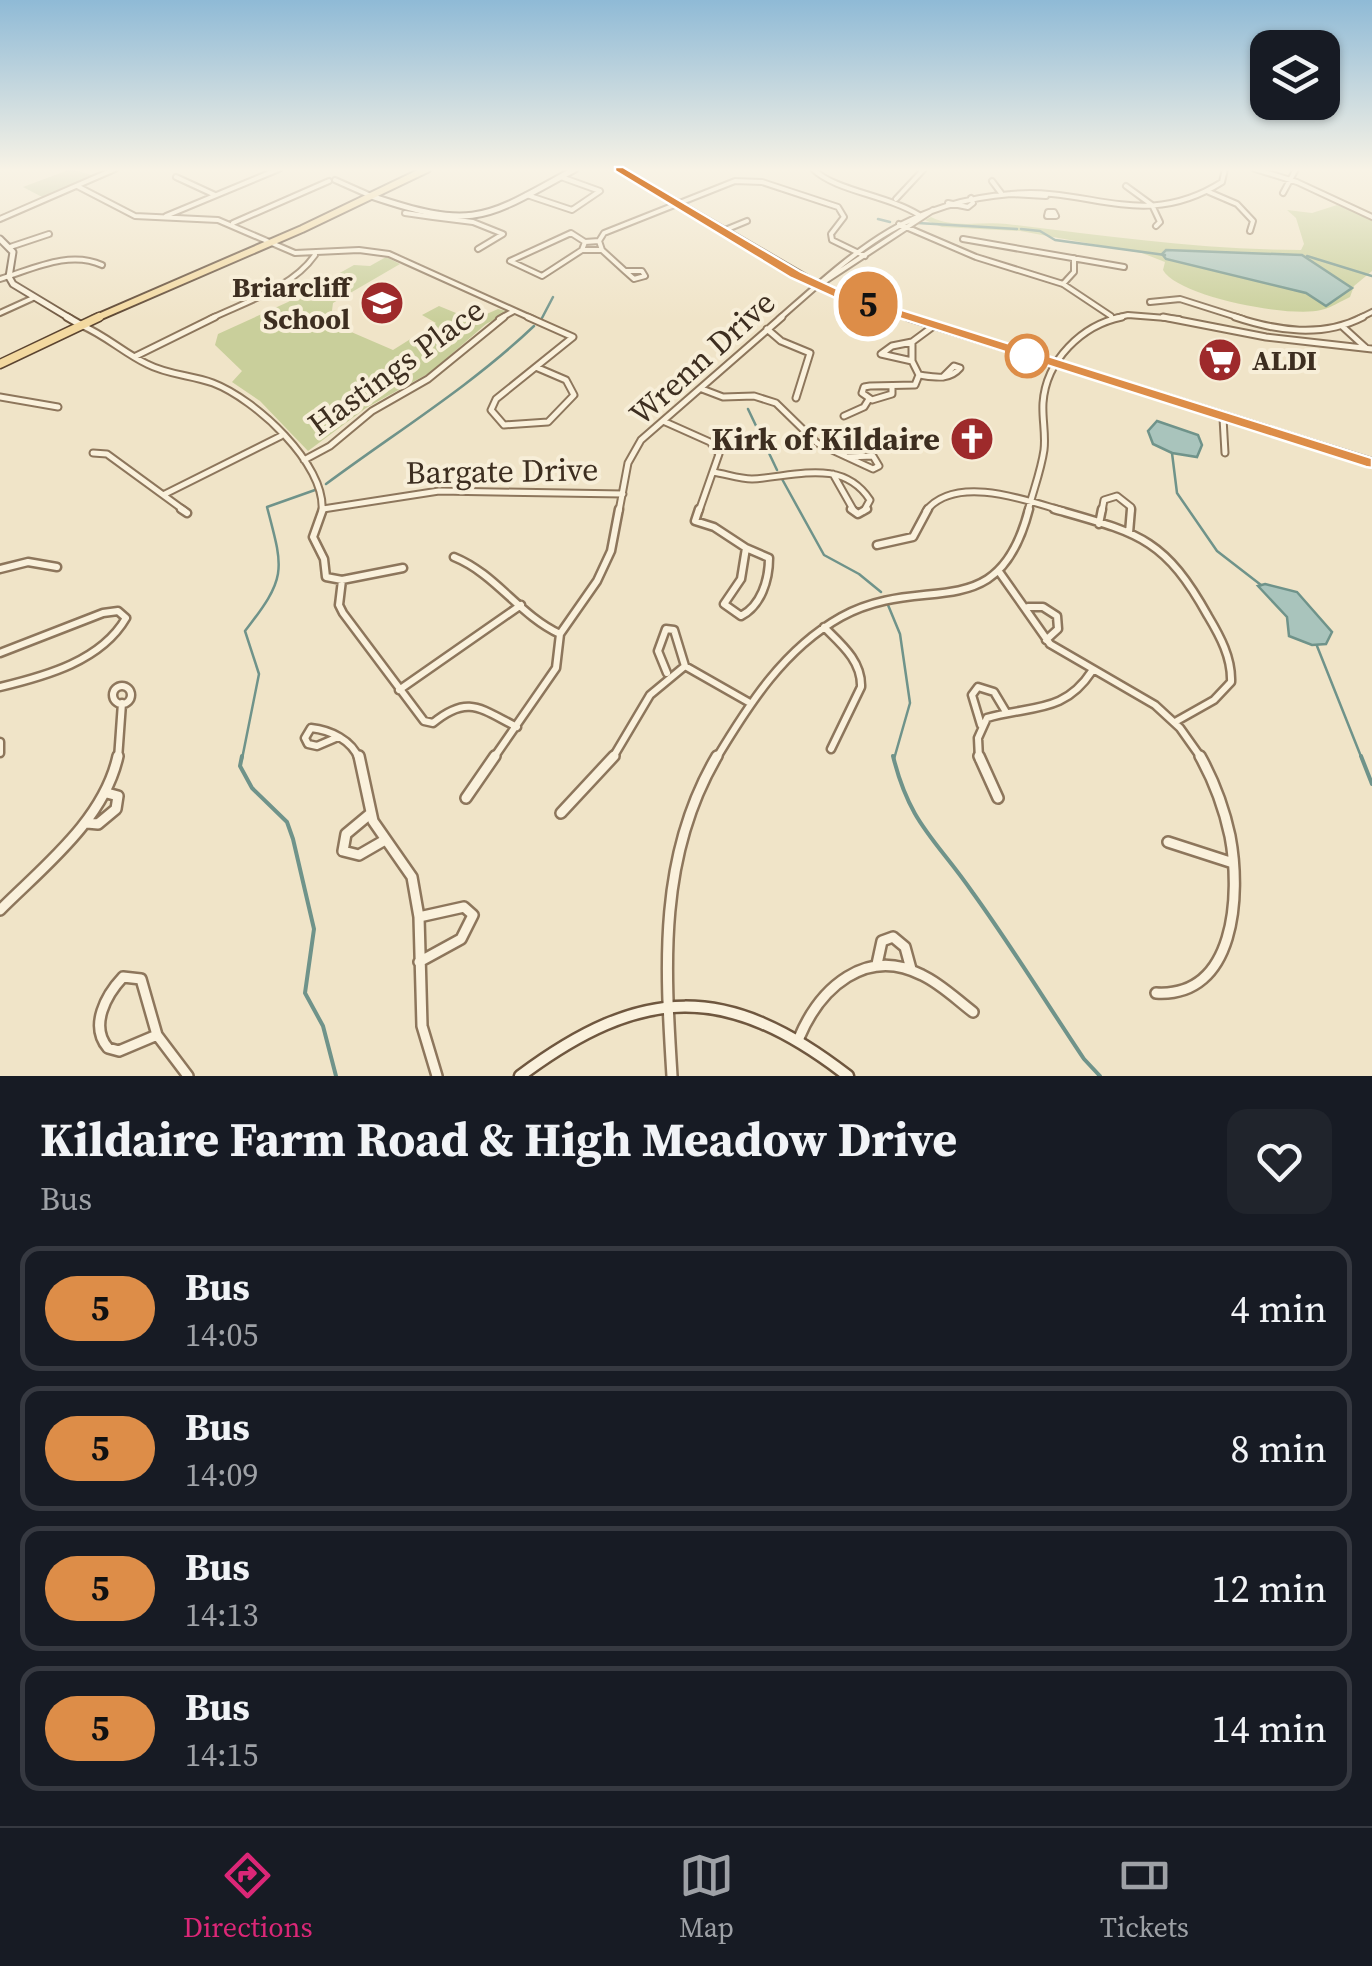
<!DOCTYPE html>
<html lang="en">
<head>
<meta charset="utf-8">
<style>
	body { margin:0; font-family:"Source Serif 4",serif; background:#20242c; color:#f1f3f6; height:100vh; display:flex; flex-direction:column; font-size:38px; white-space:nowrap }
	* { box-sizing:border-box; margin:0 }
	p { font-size:32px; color:#9ea1a6 }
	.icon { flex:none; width:55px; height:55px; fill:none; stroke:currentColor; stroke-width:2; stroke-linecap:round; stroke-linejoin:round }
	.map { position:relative; height:1076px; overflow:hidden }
	.drawer { display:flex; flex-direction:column; background:#171b24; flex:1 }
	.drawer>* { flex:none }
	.badge { padding:0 20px; border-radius:32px; font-size:35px; line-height:65px }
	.tools { position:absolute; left:1250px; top:30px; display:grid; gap:20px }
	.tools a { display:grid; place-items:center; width:90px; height:90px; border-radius:20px; background:#171b24; box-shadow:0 2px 8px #0004; font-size:50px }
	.map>.badge { position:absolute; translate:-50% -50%; box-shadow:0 0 0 5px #fff }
	.round { display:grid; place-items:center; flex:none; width:105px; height:105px; border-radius:20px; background:#20242c }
	.overview { display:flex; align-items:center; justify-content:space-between; height:170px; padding:0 40px }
	h1 { font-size:48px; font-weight:700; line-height:75px }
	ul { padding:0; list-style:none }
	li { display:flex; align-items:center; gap:30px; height:125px; margin:0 20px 15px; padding:0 20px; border:5px solid #363941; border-radius:20px }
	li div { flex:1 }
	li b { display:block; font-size:38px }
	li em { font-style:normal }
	li .badge { min-width:110px; font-weight:700; text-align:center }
	.tab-bar { display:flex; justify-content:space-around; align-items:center; height:140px; border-top:2px solid #363941; background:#171b24; font-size:28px; color:#9ea1a6 }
	.tab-bar a { display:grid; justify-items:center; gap:5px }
	.tab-bar .active { color:#db2777 }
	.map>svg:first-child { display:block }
	.green { fill:#c9cf9b }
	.cemetery { fill:#bfc49a }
	.water { fill:#a9c4bc; stroke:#6f938a; stroke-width:2.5 }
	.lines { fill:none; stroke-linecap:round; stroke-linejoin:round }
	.stream-far1 { stroke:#6f938a; stroke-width:2.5 }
	.stream { stroke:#6f938a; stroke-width:4 }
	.street-far3-casing { stroke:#8d765c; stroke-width:8 }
	.street-far2-casing { stroke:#8d765c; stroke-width:9 }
	.street-far1-casing { stroke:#8d765c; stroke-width:11 }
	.street-casing { stroke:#8d765c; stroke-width:14 }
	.secondary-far2-casing { stroke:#6f573f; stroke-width:9 }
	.secondary-far1-casing { stroke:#6f573f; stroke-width:10 }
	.secondary-casing { stroke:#6f573f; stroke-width:15 }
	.primary-far1-casing { stroke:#5b4430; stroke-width:10 }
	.primary-casing { stroke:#5b4430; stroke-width:11 }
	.street-far3 { stroke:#faf1dc; stroke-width:4 }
	.street-far2 { stroke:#faf1dc; stroke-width:5 }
	.street-far1 { stroke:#faf1dc; stroke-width:6 }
	.street { stroke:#faf1dc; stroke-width:9 }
	.secondary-far2 { stroke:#faf1dc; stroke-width:5 }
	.secondary-far1 { stroke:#faf1dc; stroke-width:6 }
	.secondary { stroke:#faf1dc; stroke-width:10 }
	.primary-far1 { stroke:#f3d9a0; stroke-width:6 }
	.primary { stroke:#f3d9a0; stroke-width:8 }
	.line { fill:#dd8d48; stroke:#fff; stroke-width:2.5 }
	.stop-dot { fill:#fff; stroke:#dd8d48; stroke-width:5 }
	.labels { text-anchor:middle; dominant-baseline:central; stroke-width:8; stroke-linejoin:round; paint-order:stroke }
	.far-poi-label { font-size:28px; font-weight:bold; fill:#3d2e20; stroke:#f7eed8; text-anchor:end }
	.street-label { font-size:32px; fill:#3d2e20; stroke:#f7eed8 }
	.poi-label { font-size:32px; font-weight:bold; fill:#3d2e20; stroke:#f7eed8; text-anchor:end }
</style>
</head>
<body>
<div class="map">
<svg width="1372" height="1076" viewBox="0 0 1372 1076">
	<rect width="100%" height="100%" fill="#f0e4c8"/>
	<path class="green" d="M1337 205 1372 219V271L1354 286 1350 297C1341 301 1331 308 1321 310 1291 318 1178 297 1163 270L1165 262 1142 253 1020 231 942 227 925 220 931 217C955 229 981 221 1007 224 1105 236 1202 250 1301 250L1304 244 1296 218 1287 210 1312 213Z
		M386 257 400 264 333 303 331 318 335 325 393 350 436 323 422 315 439 306 473 320 498 309 509 312 486 324 431 372 366 408 308 451 260 401 232 382 242 371 215 345 218 334 288 302 354 265 370 266Z"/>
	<path class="cemetery" d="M71 169 95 176 46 199 23 187Z"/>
	<path class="water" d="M1166 250 1302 255 1352 288 1326 306 1306 293 1166 259 1162 254Z
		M1157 421 1198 435 1202 445 1197 457 1172 453 1153 444 1148 431Z
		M1265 584 1297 592 1332 632 1326 644 1312 645 1289 636 1287 617 1258 586Z"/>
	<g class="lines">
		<path class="stream-far1" d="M878 219 890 222
			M918 223 1017 229
			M1021 229 1040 231 1055 240 1165 255
			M1307 256 1372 276
			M542 318 553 297
			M748 409 777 470
			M1172 453 1177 493 1217 551 1261 585
			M782 479 824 555 859 574 881 592
			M326 484C396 432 471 386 534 326
			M888 605 900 634 910 703 894 759
			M1317 646 1362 759
			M242 759 259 674 245 631C287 577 284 571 267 507L315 490"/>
		<path class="stream" d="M242 756 240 766 252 788 287 822 293 839 314 929 305 993 323 1026 336 1076
			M893 756C910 825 936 839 973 893 1012 947 1047 1004 1084 1059L1100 1076
			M1361 756 1372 784"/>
		<defs>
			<path id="street-far3" d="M813 169C835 191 887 195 919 215
				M1255 169 1297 182 1372 217
				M176 177 215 195
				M335 180 371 196
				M992 181 1001 193
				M1126 186 1152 205 1160 222 1156 226
				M79 187 135 216 218 220 295 253 359 250 389 254 533 319
				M1209 192 1237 204 1253 221 1250 231
				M1283 193 1296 169
				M527 195 572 210 600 191 561 177
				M1046 196 1011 194C1089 186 1143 232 1222 182L1225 169
				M896 199 924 169
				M948 203 968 207 973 203 971 198
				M1048 212H1054L1056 216H1047Z
				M405 213 433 217
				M438 214 433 217 473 222 503 234 478 249
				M166 216 279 169
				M0 219 115 169
				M233 223 329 181
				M899 224 976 257 1063 284 1111 316
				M725 230 747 221
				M963 239 1124 267
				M599 241 585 242 582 250H602
				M10 247 49 234
				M582 250 542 276 510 261 571 233 585 242
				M625 271H642L645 276 634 279Z
				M625 271 602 250 599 241 604 233 735 181 762 182 838 207 844 217 831 234 832 240 865 256
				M0 279C33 269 69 250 102 265
				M1063 284 1074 272V258
				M819 285 933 210
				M1150 302 1180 299 1243 319
				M0 313 33 298
				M210 319C245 302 292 288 315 255
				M499 319 514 311
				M779 319C853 254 905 202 1011 194
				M1111 319 1128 315 1179 319
				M1358 319 1372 312"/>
			<path id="street-far2" d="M528 317 573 337 496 399 491 410 504 425 548 422 574 395 566 380 538 368
				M1163 317 1266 337 1372 349
				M1235 317C1277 331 1322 338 1363 317
				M81 325C105 335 124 353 147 364 168 375 191 375 213 383 255 399 326 464 322 511
				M1343 327 1366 348
				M767 329 781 341 810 353 796 398
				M912 342 892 346 881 354 912 361
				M136 356 215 317
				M919 375C934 377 949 381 960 368L954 366 943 377
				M892 388V394L872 400 862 393 864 387 870 386 915 385 919 375 912 361V342L935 325
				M702 389 723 397 754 396 776 403 817 443 847 457
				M0 397 58 407
				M844 416 864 407 869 399
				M1223 418 1225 453
				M663 421 710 442 719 454 699 511
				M93 453 107 454 185 511
				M873 456 879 466 873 469 847 457Z
				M304 460 330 446 372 411 428 379 504 317
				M713 472C726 474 740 479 752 479 794 477 842 457 870 500L864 511
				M833 474 854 511
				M163 495 281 436
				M323 509 439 491 623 494
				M619 511 628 463 641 440 782 317
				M926 511C955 474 1026 500 1063 511
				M1028 511C1033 491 1041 471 1044 450 1046 434 1042 419 1043 403 1046 360 1082 325 1122 317
				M1102 511 1104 500 1117 496 1131 507V511"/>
			<path id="street-far1" d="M181 509 187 513
				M323 509 313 537 324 559 326 577 342 580 403 568
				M699 509 695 521 714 527 746 548
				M851 509 858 514 867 509
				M1054 509C1138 533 1164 537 1208 616 1220 636 1232 658 1231 682L1214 700 1175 722
				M1099 524 1102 509
				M1129 533 1131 509
				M877 545 913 537 928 509
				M746 548 769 558C769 580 761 606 741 616L724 604 741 579Z
				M454 557C496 574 519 615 560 634
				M0 569 28 562 57 567
				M1000 573 1050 644 1155 705 1180 728 1202 759
				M342 580 339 605 343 613 424 721 433 723C468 694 481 709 517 727
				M1028 607H1043L1057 616 1058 629 1046 640
				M824 627C841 644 862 661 861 687L831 749
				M0 653 103 613 118 611 126 618C101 661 46 676 0 687
				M667 673 658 651 666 629 674 630 685 666
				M113 695a9 9 0 1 1 18 0a9 9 0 1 1-18 0Z
				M399 690 521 605
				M981 725 972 695 978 687 994 692 1006 712
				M338 737 317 746 308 744 305 738 311 728C330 730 352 740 359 759
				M0 742V753
				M118 759 122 703
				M493 759 556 668 560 634 597 581 611 551 619 509
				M612 759 650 695 685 666 750 703
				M716 759C749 704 784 649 841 617 925 571 998 630 1029 509
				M979 759 978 738 987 718C1031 705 1064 714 1092 671"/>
			<path id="street" d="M359 756 373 821 412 877 419 917 422 1026 437 1076
				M979 756 998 798
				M466 798 495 756
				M561 813 614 756
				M370 814 346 834 343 851 359 855 385 840
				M87 823 98 824 116 809 118 796 107 793
				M1168 842 1233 863
				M0 910C44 866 104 820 118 756
				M419 917 464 907 473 915 461 939 419 962
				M877 964 882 941 893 937 905 947 911 969
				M123 977 141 979 157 1035 119 1051 108 1048C89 1026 106 995 123 977Z
				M1156 993C1236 998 1241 894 1230 836 1224 808 1214 781 1200 756
				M157 1035 188 1076
				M799 1038C820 988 866 946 922 975 941 984 956 999 973 1012
				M672 1076C665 965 658 856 717 756"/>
			<path id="secondary-far2" d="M619 169 825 289 916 319
				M371 196C475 231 484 219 575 169
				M0 239 13 252 9 277 13 284 71 319"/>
			<path id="secondary-far1" d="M67 317 81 325
				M908 317 1372 462"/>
			<path id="secondary" d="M520 1076C642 985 727 982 848 1076"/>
			<path id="primary-far1" d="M94 319 302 229 427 169"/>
			<path id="primary" d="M0 364 99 317"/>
		</defs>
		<use href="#street-far3" class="street-far3-casing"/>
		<use href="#street-far2" class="street-far2-casing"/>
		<use href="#street-far1" class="street-far1-casing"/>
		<use href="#street" class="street-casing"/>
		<use href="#secondary-far2" class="secondary-far2-casing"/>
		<use href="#secondary-far1" class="secondary-far1-casing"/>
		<use href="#secondary" class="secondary-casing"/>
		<use href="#primary-far1" class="primary-far1-casing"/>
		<use href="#primary" class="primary-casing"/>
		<use href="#street-far3" class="street-far3"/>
		<use href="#street-far2" class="street-far2"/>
		<use href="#street-far1" class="street-far1"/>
		<use href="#street" class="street"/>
		<use href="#secondary-far2" class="secondary-far2"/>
		<use href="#secondary-far1" class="secondary-far1"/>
		<use href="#secondary" class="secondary"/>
		<use href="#primary-far1" class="primary-far1"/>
		<use href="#primary" class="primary"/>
	</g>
	<linearGradient id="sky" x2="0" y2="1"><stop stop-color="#8fbad6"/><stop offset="0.53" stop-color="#f8f3e6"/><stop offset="1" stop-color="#f8f3e6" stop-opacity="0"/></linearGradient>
	<rect width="1372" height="320" fill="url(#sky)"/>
	<path class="line" d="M615 167H623L801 272 842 291 1372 458V468L1366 467 833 297 791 278 615 171Z"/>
	<defs>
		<symbol id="school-disc" viewBox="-11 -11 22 22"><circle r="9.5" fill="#9e2a2b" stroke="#f7eed8"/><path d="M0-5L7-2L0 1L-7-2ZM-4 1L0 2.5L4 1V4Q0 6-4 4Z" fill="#fff"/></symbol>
		<symbol id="supermarket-disc" viewBox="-11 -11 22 22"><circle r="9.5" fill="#9e2a2b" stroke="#f7eed8"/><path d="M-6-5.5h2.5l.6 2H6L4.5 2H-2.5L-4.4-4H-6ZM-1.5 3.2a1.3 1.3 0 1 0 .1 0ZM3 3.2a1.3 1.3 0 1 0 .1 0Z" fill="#fff"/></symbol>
		<symbol id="church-disc" viewBox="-11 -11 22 22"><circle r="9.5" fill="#9e2a2b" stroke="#f7eed8"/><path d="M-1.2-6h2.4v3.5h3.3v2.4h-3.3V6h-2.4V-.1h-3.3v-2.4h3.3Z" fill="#fff"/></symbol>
	</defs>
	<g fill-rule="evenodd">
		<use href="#school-disc" x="357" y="278" width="50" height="50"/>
		<use href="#supermarket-disc" x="1195" y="335" width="50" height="50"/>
		<use href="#church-disc" x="947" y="414" width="50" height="50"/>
	</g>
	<circle class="stop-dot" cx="1027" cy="356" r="20"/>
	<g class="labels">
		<g class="far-poi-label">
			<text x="350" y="287">Briarcliff<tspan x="350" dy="32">School</tspan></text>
			<text x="1252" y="360" text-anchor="start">ALDI</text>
		</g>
		<g class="street-label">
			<text transform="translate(702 358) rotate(-42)">Wrenn Drive</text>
			<text transform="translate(396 367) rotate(-36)">Hastings Place</text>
			<text transform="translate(502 471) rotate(-1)">Bargate Drive</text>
		</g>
		<g class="poi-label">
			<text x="940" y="439">Kirk of Kildaire</text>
		</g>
	</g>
</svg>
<div class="tools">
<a><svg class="icon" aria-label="layers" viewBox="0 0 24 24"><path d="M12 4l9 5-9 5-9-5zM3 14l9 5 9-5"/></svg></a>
</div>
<b class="badge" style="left:868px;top:304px;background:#dd8d48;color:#111">5</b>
</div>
<section class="drawer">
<div class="overview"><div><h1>Kildaire Farm Road &amp; High Meadow Drive</h1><p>Bus</p></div><a class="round"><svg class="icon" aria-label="heart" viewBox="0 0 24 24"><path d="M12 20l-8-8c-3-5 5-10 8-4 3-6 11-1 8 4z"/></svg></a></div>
<ul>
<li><span class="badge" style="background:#dd8d48;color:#111">5</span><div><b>Bus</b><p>14:05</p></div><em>4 min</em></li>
<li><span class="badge" style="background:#dd8d48;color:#111">5</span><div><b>Bus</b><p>14:09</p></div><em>8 min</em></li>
<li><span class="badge" style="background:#dd8d48;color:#111">5</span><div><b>Bus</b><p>14:13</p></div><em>12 min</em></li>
<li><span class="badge" style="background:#dd8d48;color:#111">5</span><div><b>Bus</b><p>14:15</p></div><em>14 min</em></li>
</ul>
</section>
<nav class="tab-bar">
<a class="active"><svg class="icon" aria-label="directions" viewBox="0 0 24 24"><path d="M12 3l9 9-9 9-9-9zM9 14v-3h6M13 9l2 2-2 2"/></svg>Directions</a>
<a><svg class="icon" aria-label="map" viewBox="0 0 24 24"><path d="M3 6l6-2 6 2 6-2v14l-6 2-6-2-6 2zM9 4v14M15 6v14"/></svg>Map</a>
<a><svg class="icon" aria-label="tickets" viewBox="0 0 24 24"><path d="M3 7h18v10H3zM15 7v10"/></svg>Tickets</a>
</nav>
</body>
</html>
